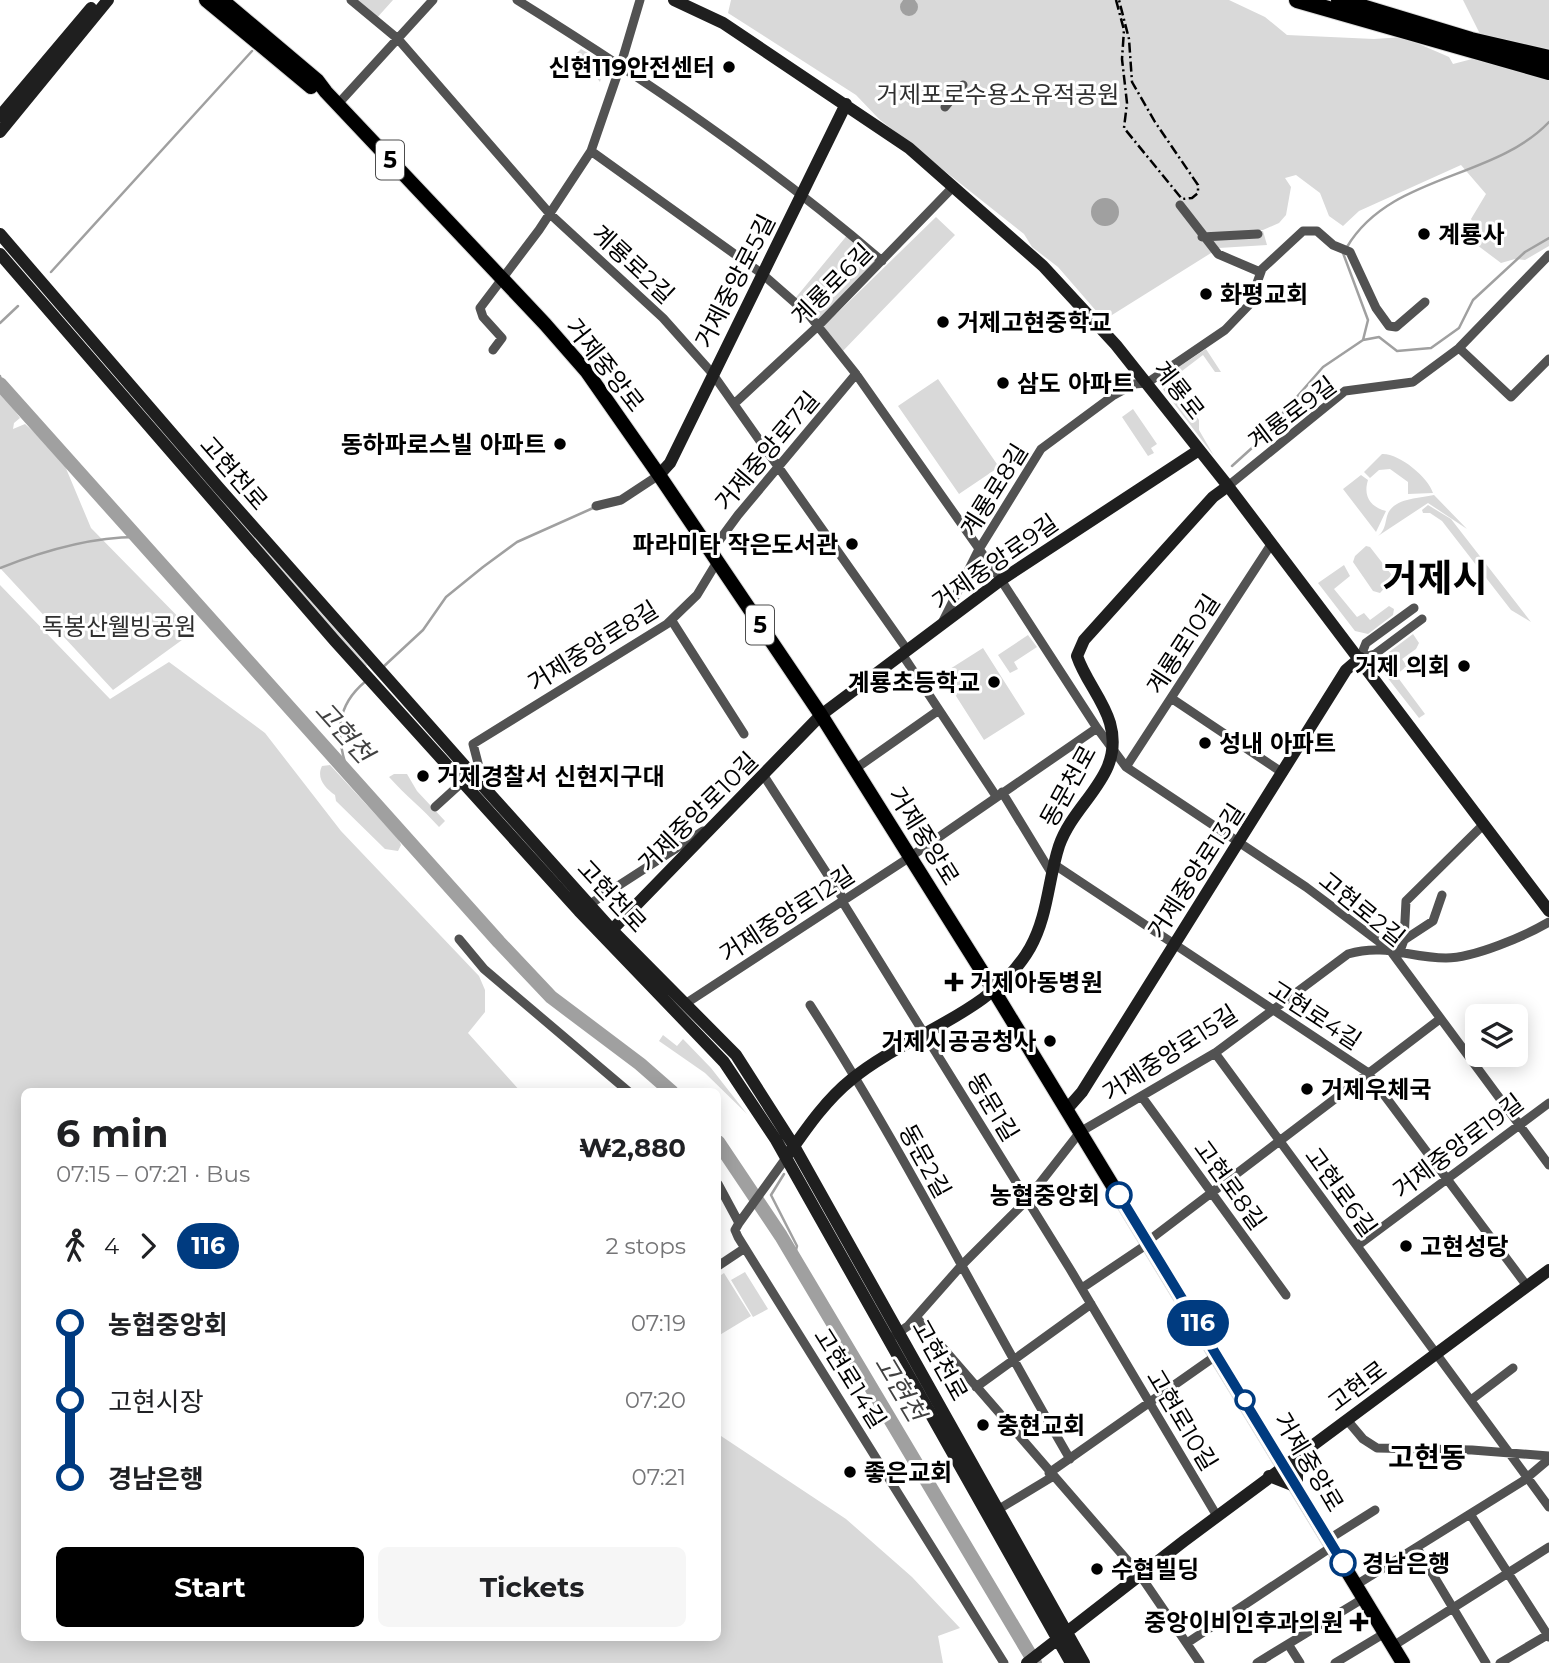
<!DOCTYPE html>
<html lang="en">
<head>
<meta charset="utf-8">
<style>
	body { margin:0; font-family:Montserrat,"Noto Sans KR",sans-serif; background:#f6f6f6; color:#202124; height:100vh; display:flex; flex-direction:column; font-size:26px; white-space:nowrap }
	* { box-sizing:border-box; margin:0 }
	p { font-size:23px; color:#757577 }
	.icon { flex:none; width:38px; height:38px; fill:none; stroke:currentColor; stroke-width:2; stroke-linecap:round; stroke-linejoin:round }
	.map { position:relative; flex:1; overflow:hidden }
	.side { position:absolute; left:21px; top:1088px; width:700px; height:553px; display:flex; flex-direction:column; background:#fff; border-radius:10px; box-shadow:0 4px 18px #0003 }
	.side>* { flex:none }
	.badge { padding:0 14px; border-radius:23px; font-size:24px; line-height:46px }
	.fabs { position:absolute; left:1465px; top:1004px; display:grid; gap:14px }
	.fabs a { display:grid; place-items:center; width:63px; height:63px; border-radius:10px; background:#fff; box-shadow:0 4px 18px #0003; font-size:35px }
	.map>.badge { position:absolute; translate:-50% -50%; box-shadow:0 0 0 4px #fff }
	.legs { display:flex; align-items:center; gap:10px; height:77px; padding:0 35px; font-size:23px }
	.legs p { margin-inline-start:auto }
	.headline { display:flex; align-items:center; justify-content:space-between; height:119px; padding:0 35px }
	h1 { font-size:38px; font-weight:700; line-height:52px }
	.cta { display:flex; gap:14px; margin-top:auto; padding:14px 35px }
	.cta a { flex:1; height:80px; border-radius:10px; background:#000; color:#fff; font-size:28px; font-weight:700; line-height:80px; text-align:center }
	.cta a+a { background:#f6f6f6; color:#202124 }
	ul { padding:0 35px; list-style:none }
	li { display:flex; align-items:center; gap:24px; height:77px; font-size:26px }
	li i { display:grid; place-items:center; width:10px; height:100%; margin:0 9px; background:currentColor }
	li i::after { content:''; width:18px; height:18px; margin:-9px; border:5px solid; border-radius:50%; background:#fff }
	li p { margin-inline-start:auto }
	li:first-child i { background:linear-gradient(#0000 50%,currentColor 0) }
	li:last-child i { background:linear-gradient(currentColor 50%,#0000 0) }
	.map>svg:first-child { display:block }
	.green { fill:#d9d9d9 }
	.water { fill:#a0a0a0 }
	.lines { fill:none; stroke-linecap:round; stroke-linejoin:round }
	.stream { stroke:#a0a0a0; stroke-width:2.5 }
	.river { stroke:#a0a0a0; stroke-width:14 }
	.primary-casing { stroke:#dbdbdb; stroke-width:16 }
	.highway-casing { stroke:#dbdbdb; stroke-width:18 }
	.street { stroke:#525252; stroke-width:9 }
	.secondary { stroke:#1f1f1f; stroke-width:12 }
	.primary { stroke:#000; stroke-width:14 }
	.highway { stroke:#000; stroke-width:16 }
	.rail { stroke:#000; stroke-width:2.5; stroke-dasharray:10 3.5 2 3.5; stroke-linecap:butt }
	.line-1-casing { stroke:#fff; stroke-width:16 }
	.line-1 { stroke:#003b80; stroke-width:10 }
	.poi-dot { fill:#000; stroke:#fff; stroke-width:2.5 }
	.stop-1-dot { fill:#fff; stroke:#003b80; stroke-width:3.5 }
	.labels { text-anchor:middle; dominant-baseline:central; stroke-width:6; stroke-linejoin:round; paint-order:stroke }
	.shield { fill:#fff; stroke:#4c4c4c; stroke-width:2 }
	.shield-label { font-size:23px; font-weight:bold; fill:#000 }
	.poi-label { font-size:24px; font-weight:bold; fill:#000; stroke:#fff; text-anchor:start }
	.park-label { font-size:24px; fill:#303030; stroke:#fff }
	.street-label { font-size:24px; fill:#000; stroke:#fff }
	.stop-label { font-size:24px; font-weight:bold; fill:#000; stroke:#fff; text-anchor:end }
	.water-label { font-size:26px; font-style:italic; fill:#414141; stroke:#fff }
	.quarter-label { font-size:28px; font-weight:bold; fill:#000; stroke:#fff }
	.town-label { font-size:38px; font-weight:bold; fill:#000; stroke:#fff }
</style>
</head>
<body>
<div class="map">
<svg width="1549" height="1663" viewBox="0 0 1549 1663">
	<rect width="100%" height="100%" fill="#fff"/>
	<path class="green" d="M351 0H393L375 20Z
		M731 0H1229L1265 17 1287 35 1374 39 1403 37 1449 57 1453 64 1472 59 1549 78V246L1525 260 1515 259 1501 263 1477 245 1482 239 1471 219 1486 194 1461 165 1359 211 1343 226 1329 216 1320 193 1296 175 1285 178 1291 187 1286 215 1279 223 1263 230 1237 232 1263 231 1267 245 1219 248 1104 320 1058 267 1032 247 1024 234 879 119 856 95 728 13Z
		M1463 0H1549V49L1480 34Z
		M581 49 605 63 600 82 577 53Z
		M936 217 955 235 840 354 824 326Z
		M849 233 882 261 818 326 793 301Z
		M1206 349 1221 372H1215L1203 355 1178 374 1174 370Z
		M110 372 367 665 365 668Z
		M938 379 999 467 959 494 898 406Z
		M1168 382 1170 387 1173 384 1199 420V430L1214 456 1162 388Z
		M0 390 20 418 14 423 13 429 25 424 49 446 65 466 91 528 193 632 113 690 0 568Z
		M1133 409 1157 444 1151 448 1154 453 1148 456 1122 417Z
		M1382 454C1399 453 1428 477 1433 493L1408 494V482L1390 469 1379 470 1370 478 1364 472Z
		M1361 475 1368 480C1363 496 1370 507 1386 511L1376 532 1343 489Z
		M1434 495 1467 529 1428 503 1378 536C1388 528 1384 518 1390 510 1399 498 1420 498 1434 495Z
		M1428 505 1451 519 1531 622 1511 610 1442 521 1430 513H1423L1422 510Z
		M1366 546 1370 547 1391 574 1389 583 1380 593 1373 591 1353 562 1355 556Z
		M1344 565 1350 576 1334 589 1357 617 1364 613 1370 620 1389 606 1394 609 1393 615 1368 634 1355 631 1318 583Z
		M0 585 110 699 169 662 265 733 341 831 479 976 485 990V1012L468 1033 521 1092H24V1638H718V1434L846 1519 912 1577 960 1628 938 1636 943 1663H0Z
		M1413 634 1419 643 1416 649 1402 659 1407 666 1396 675 1425 714 1419 718 1383 672 1385 665 1381 658Z
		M1028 635 1037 647 1014 662 1018 669 1010 673 998 655Z
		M983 648 1025 714 984 740 942 674Z
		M330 765 399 840 401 845 398 851 385 849 336 801 335 795C325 788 316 778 322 766Z
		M394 774H407L417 791 445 821 439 827C422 808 406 796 389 777Z
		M663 1035 677 1046 683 1039 711 1068 747 1114 705 1073 659 1041Z
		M745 1272 768 1309 753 1317 731 1280Z
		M724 1273 751 1316 718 1336V1277Z"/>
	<path class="water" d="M900 7a9 9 0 1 1 18 0a9 9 0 1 1-18 0Z
		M1091 212a14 14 0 1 1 28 0a14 14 0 1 1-28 0Z"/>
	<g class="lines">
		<path class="stream" d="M1347 247C1390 174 1494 180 1549 122
			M51 272 252 51
			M0 323 18 306
			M1363 340 1379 337 1397 351 1431 348 1459 328 1473 300 1525 252 1549 238
			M0 376 3 388
			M1232 466 1253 447 1323 367 1363 340 1368 320 1343 253
			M0 568C43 551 89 537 136 537
			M382 668 423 630 446 597 483 567 517 542 593 508
			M348 772C336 737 334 707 366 681
			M784 1174 771 1195 797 1246 794 1258"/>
		<path class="river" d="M0 384 499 942 551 997 640 1064 672 1092
			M718 1142 781 1236 1035 1663"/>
		<defs>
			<path id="primary" d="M206 0 311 87
				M222 0 317 80 326 92 545 324 587 372 659 475 821 715 993 989 1403 1663"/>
			<path id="highway" d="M1297 0 1549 72
				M1339 0 1471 40 1549 58"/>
		</defs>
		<use href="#primary" class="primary-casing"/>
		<use href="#highway" class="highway-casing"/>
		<path class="street" d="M351 0 398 39 550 214 663 318 712 373 908 651
			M517 0C644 79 768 163 882 261
			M338 104 433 0
			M945 107 963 85
			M591 151 761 273 809 315 856 374 1001 580 1097 728 1126 767 1306 887 1390 950 1549 1165
			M1180 205 1218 254 1260 272
			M1202 237 1258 234
			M1459 348 1511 397 1549 359
			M493 350 502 338 483 317 480 308 539 230 591 151 621 64 640 0
			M734 404 818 326 953 187
			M1228 486 1345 391 1413 382 1459 348 1549 255
			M596 506 621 500 659 475
			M710 553 738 515 856 374
			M1414 608 1366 643 1360 658 1375 654 1422 619
			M672 621 744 734
			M943 621 978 551 1041 449 1114 395 1134 384 1147 383 1225 330 1249 305 1262 269 1303 231H1317L1333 245 1350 252 1376 308 1389 326 1396 327 1425 302
			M902 654 996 796
			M1171 698 1283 773
			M1126 767 1272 543
			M855 769 939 710
			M764 776 844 900
			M1002 792 1052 874
			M435 807 479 767 473 744 667 624 697 595 717 562
			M1055 865 1367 1072 1527 1286
			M842 901 1070 1269 1217 1516
			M590 904 703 831
			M459 939 484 969 629 1092
			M1404 940 1433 921 1442 895
			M1400 951 1404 940 1406 901 1483 825
			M685 1004 910 857 1097 728
			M810 1005C904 1151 982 1308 1070 1459
			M1215 1053 1549 1507
			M1142 1097 1286 1295
			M718 1184 739 1223 735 1230 738 1237 1004 1663
			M739 1223 786 1158
			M1148 1241 1440 1019
			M1357 1246 1549 1103
			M718 1266 745 1248
			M1082 1288 1149 1243
			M916 1317 1140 1575 1200 1663
			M895 1335 908 1326 961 1266 1026 1201 1080 1132 1215 1053 1348 954C1386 943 1409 958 1446 958 1474 958 1525 936 1549 922
			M976 1387 1091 1304
			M1471 1400 1513 1368
			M1347 1420 1363 1439 1377 1448 1472 1450 1549 1456
			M1049 1473 1217 1355
			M999 1509 1052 1477
			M1470 1514 1549 1637
			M1329 1539 1375 1510
			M1417 1548 1486 1663
			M1356 1585 1523 1481 1549 1459
			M1187 1643 1333 1546
			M1288 1644 1300 1663
			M1393 1646 1549 1547
			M1257 1663 1364 1598
			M1335 1663 1385 1633
			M1500 1663 1549 1634"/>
		<path class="secondary" d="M674 0 723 23 909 148 1043 266 1116 345 1228 486 1549 911
			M0 116 91 8
			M0 132 108 0
			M0 234 219 488 472 774 613 931 736 1055 794 1146 1084 1663
			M0 254 335 641 579 911 724 1062 776 1140 1071 1663
			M659 475 670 463 846 104
			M607 935 821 715 1001 580 1199 450
			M1067 1109 1082 1092 1346 670 1360 658
			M790 1152C808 1126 827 1099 852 1079 908 1033 992 1014 1030 948 1048 916 1048 880 1059 846 1075 800 1125 776 1110 723 1103 699 1085 680 1077 656L1084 640 1213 497 1228 486
			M1269 1476 1297 1487V1472L1303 1451
			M1027 1663 1184 1541 1549 1270"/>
		<use href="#primary" class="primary"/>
		<use href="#highway" class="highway"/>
		<path class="rail" d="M1116 0 1124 30 1122 59 1127 103 1124 128 1182 199 1192 198 1198 193V185L1155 122 1132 82 1129 39 1119 0"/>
	</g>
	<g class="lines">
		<defs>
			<path id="line-1" d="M1119 1195 1343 1563"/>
		</defs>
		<use href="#line-1" class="line-1-casing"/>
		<use href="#line-1" class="line-1"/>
	</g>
	<g class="poi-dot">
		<circle cx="729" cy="67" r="7"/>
		<circle cx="1424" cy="234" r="7"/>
		<circle cx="1206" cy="294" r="7"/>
		<circle cx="943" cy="322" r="7"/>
		<circle cx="1003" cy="383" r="7"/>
		<circle cx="560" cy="444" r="7"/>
		<circle cx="852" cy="544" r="7"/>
		<circle cx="1464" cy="666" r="7"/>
		<circle cx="994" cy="682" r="7"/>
		<circle cx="1205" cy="743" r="7"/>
		<circle cx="423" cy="776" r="7"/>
		<path d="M950.5 971.5h7v7h7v7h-7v7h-7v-7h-7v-7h7z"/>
		<circle cx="1050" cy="1041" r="7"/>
		<circle cx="1307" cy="1089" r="7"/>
		<circle cx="1406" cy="1246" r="7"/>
		<circle cx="983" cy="1425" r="7"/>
		<circle cx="850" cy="1472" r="7"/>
		<circle cx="1097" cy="1569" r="7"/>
		<path d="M1355.5 1611.5h7v7h7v7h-7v7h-7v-7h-7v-7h7z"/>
	</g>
	<g class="stop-1-dot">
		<circle cx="1119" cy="1195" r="12"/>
		<circle cx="1245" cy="1400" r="9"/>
		<circle cx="1343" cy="1563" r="12"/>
	</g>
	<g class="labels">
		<g class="shield">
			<rect x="376" y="140.5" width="28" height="39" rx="5"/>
			<rect x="746" y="605.5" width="28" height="39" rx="5"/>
		</g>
		<g class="shield-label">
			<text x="390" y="160">5</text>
			<text x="760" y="625">5</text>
		</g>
		<g class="poi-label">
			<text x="715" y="67" text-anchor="end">신현119안전센터</text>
			<text x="1438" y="234">계룡사</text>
			<text x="1220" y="294">화평교회</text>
			<text x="957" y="322">거제고현중학교</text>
			<text x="1017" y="383">삼도 아파트</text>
			<text x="546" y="444" text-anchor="end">동하파로스빌 아파트</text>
			<text x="838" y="544" text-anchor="end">파라미타 작은도서관</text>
			<text x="1450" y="666" text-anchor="end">거제 의회</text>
			<text x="980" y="682" text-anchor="end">계룡초등학교</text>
			<text x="1219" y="743">성내 아파트</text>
			<text x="437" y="776">거제경찰서 신현지구대</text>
			<text x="970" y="982">거제아동병원</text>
			<text x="1036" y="1041" text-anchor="end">거제시공공청사</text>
			<text x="1321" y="1089">거제우체국</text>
			<text x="1420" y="1246">고현성당</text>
			<text x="997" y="1425">충현교회</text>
			<text x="864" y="1472">좋은교회</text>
			<text x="1111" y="1569">수협빌딩</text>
			<text x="1343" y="1622" text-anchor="end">중앙이비인후과의원</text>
		</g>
		<g class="park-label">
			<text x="998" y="94">거제포로수용소유적공원</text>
			<text x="119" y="626">독봉산웰빙공원</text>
		</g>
		<g class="street-label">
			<text transform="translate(633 264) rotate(43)">계룡로2길</text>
			<text transform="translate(735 281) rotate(-63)">거제중앙로5길</text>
			<text transform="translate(832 284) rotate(-45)">계룡로6길</text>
			<text transform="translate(605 365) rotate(52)">거제중앙로</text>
			<text transform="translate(1179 390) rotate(52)">계룡로</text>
			<text transform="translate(1292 413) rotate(-37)">계룡로9길</text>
			<text transform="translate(767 451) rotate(-50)">거제중앙로7길</text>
			<text transform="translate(234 473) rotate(49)">고현천로</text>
			<text transform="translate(994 490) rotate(-58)">계룡로8길</text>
			<text transform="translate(995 562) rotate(-35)">거제중앙로9길</text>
			<text transform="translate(1183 644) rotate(-57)">계룡로10길</text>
			<text transform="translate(593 646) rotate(-32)">거제중앙로8길</text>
			<text transform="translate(1068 786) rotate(-61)">동문천로</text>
			<text transform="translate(698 812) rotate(-45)">거제중앙로10길</text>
			<text transform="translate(924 836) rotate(58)">거제중앙로</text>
			<text transform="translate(1196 871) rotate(-57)">거제중앙로13길</text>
			<text transform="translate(612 896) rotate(47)">고현천로</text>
			<text transform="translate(1362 909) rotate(39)">고현로2길</text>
			<text transform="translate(787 914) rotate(-33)">거제중앙로12길</text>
			<text transform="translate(1315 1015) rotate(33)">고현로4길</text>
			<text transform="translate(1170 1053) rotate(-33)">거제중앙로15길</text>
			<text transform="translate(993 1107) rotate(59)">동문1길</text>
			<text transform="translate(1458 1146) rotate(-37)">거제중앙로19길</text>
			<text transform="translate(925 1161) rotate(61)">동문2길</text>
			<text transform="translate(1230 1185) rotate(54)">고현로8길</text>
			<text transform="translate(1341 1192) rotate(54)">고현로6길</text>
			<text transform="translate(940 1360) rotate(61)">고현천로</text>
			<text transform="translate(850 1378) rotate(58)">고현로14길</text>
			<text transform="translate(1357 1386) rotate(-37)">고현로</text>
			<text transform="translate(1182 1420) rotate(59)">고현로10길</text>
			<text transform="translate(1309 1462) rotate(59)">거제중앙로</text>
		</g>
		<g class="stop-label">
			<text x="1100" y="1195">농협중앙회</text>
			<text x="1362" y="1563" text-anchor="start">경남은행</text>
		</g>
		<g class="water-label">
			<text transform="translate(344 732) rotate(48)">고현천</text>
			<text transform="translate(900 1388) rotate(59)">고현천</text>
		</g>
		<g class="quarter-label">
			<text x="1427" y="1457">고현동</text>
		</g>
		<g class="town-label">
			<text x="1435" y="578">거제시</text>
		</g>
	</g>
</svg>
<div class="fabs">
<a><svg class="icon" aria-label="layers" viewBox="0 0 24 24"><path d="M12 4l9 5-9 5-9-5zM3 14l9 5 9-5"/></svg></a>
</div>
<b class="badge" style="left:1198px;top:1323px;background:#003b80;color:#fff">116</b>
<section class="side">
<div class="headline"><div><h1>6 min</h1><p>07:15 – 07:21 · Bus</p></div><b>₩2,880</b></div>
<div class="legs"><svg class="icon" aria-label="walk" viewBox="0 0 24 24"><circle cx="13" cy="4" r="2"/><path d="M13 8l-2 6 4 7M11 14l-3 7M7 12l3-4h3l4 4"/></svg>4<svg class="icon" aria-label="forward" viewBox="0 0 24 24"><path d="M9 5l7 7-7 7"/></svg><b class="badge" style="background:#003b80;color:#fff">116</b><p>2 stops</p></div>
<ul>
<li><i style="color:#003b80"></i><b>농협중앙회</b><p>07:19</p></li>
<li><i style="color:#003b80"></i><span>고현시장</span><p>07:20</p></li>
<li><i style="color:#003b80"></i><b>경남은행</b><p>07:21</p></li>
</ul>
<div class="cta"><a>Start</a><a>Tickets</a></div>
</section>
</div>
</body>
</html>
